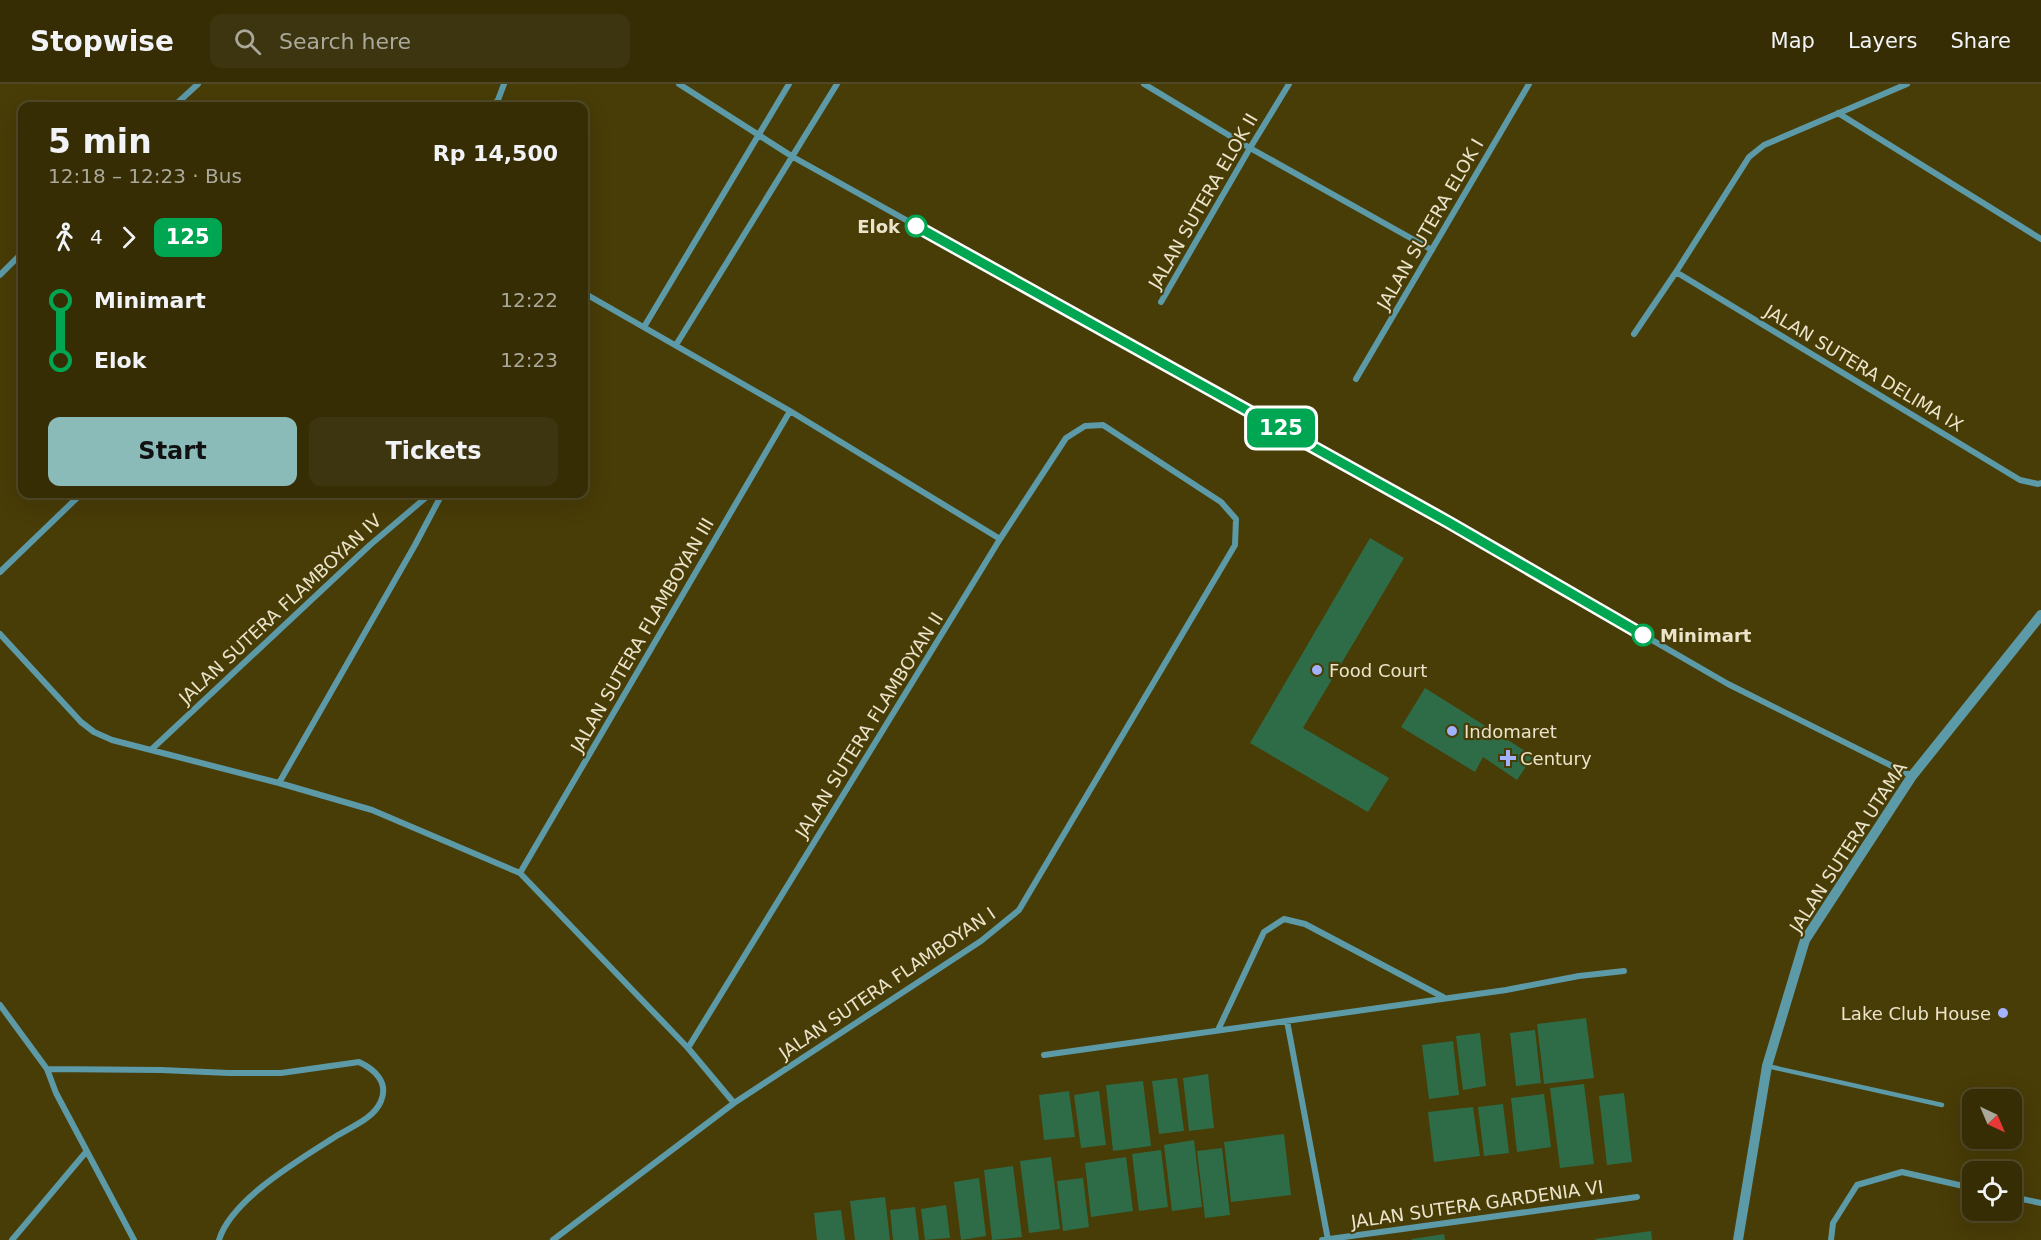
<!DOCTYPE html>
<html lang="en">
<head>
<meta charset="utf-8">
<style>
	body { margin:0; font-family:"DejaVu Sans",sans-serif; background:#3d350f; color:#f1f3f6; height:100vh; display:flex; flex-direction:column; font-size:22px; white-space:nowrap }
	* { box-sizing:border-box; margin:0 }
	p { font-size:20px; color:#aaa89a }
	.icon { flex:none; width:33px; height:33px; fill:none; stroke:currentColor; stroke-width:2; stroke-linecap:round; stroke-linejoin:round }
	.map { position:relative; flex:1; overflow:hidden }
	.drawer { position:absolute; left:18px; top:18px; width:570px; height:396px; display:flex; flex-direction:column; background:#362d05; border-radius:12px; box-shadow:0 6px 24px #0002,0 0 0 2px #504927 }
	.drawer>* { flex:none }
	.badge { padding:0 12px; border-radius:9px; font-size:21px; line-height:39px }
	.needle { width:39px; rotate:136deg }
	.buttons { position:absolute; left:1962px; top:1005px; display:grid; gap:12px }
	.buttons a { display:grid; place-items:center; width:60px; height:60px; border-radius:12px; background:#362d05; box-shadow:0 6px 24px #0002,0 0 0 2px #504927; font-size:30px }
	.map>.badge { position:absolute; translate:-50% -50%; box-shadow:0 0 0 3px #fff }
	.legs { display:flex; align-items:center; gap:9px; height:66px; padding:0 30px; font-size:20px }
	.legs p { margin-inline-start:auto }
	.headline { display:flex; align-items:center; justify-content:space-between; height:102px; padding:0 30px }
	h1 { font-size:33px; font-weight:700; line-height:45px }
	.cta { display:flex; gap:12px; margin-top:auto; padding:12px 30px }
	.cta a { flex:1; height:69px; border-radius:12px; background:#8bbbb9; color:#111; font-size:24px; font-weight:700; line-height:69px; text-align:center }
	.cta a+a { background:#3d350f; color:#f1f3f6 }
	ul { padding:0 30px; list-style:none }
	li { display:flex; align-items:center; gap:21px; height:60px; font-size:22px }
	li i { display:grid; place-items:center; width:9px; height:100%; margin:0 8px; background:currentColor }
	li i::after { content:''; width:15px; height:15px; margin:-8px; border:4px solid; border-radius:50%; background:#362d05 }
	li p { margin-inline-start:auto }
	li:first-child i { background:linear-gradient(#0000 50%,currentColor 0) }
	li:last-child i { background:linear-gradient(currentColor 50%,#0000 0) }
	header { display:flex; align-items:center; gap:36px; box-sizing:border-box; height:84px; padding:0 30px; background:#362d05; border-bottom:2px solid #504927 }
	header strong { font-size:28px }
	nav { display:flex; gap:33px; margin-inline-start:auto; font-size:21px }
	.search { width:420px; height:54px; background:#3d350f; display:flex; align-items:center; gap:15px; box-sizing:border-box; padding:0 21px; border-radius:12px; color:#aaa89a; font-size:22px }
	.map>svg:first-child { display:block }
	.building { fill:#2e6c47 }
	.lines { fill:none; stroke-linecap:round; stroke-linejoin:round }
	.service { stroke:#5c9aa8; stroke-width:4.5 }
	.minor { stroke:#5c9aa8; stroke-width:6 }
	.tertiary { stroke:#5c9aa8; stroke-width:10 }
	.line-1-casing { stroke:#fff; stroke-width:14 }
	.line-1 { stroke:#00a651; stroke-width:9 }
	.stop-1-dot { fill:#fff; stroke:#00a651; stroke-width:3 }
	.poi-dot { fill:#a3b2fd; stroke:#483c07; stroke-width:2 }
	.labels { text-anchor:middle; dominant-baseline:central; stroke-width:4.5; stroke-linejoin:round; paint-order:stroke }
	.street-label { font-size:18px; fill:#ebe4cb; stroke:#483c07 }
	.stop-label { font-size:18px; font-weight:bold; fill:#ebe4cb; stroke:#483c07; text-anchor:end }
	.poi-label { font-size:18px; fill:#ebe4cb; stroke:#483c07; text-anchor:start }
</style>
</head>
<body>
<header>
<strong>Stopwise</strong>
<div class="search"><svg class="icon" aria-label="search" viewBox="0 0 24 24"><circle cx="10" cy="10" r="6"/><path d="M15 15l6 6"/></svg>Search here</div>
<nav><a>Map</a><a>Layers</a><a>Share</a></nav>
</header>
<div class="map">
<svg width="2041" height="1156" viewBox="0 0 2041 1156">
	<rect width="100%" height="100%" fill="#483c07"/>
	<path class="building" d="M1370 454 1404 474 1303 644 1389 694 1368 728 1250 659Z
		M1425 604 1533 672 1517 696 1483 673 1475 688 1401 643Z
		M1586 934 1594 994 1544 1000 1537 940Z
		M1535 946 1541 999 1516 1002 1510 949Z
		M1480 949 1486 1002 1463 1006 1456 952Z
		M1453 957 1459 1011 1429 1015 1422 961Z
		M1208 990 1214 1044 1189 1047 1183 994Z
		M1177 994 1184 1047 1159 1050 1152 997Z
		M1143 997 1151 1062 1113 1067 1106 1001Z
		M1584 1000 1594 1080 1560 1084 1550 1004Z
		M1069 1007 1075 1053 1044 1056 1039 1011Z
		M1099 1007 1106 1061 1081 1064 1074 1011Z
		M1624 1009 1632 1078 1607 1081 1599 1012Z
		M1544 1010 1551 1063 1517 1068 1511 1014Z
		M1503 1020 1509 1069 1484 1072 1478 1023Z
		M1473 1023 1480 1072 1434 1078 1428 1028Z
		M1284 1050 1291 1111 1231 1118 1224 1058Z
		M1194 1056 1202 1123 1172 1127 1164 1061Z
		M1222 1064 1230 1131 1205 1134 1197 1067Z
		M1161 1066 1168 1123 1139 1127 1132 1070Z
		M1051 1073 1060 1145 1029 1149 1020 1077Z
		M1126 1073 1133 1127 1091 1133 1085 1079Z
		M1013 1082 1022 1153 992 1156 984 1086Z
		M979 1094 986 1152 961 1156 954 1098Z
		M1083 1094 1089 1143 1063 1147 1057 1097Z
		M885 1113 890 1156H855L850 1117Z
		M946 1121 950 1154 925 1156 921 1125Z
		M915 1123 919 1156H893L890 1126Z
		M841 1126 845 1156H817L814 1129Z
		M1651 1147 1652 1156H1596L1595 1155Z
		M1444 1150 1445 1156H1412V1155Z"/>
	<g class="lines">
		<path class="service" d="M1767 982 1942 1021"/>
		<path class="minor" d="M679 0 793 73 1448 438 1728 600 1912 692
			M1144 0 1250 64 1432 166
			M174 22 198 0
			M493 22 498 16 504 0
			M1838 29 2041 155
			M1676 188 2020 396 2038 400 2041 399
			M0 191 22 169
			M584 209 790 327 1000 455
			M1161 218 1250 64 1289 0
			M644 243 789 0
			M1634 250 1676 188 1749 73 1764 61 1907 0
			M676 261 837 0
			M1356 295 1529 0
			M0 488 81 410
			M0 550 81 638 94 648 112 656 279 699 372 726 520 789 688 964 734 1019
			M152 665 370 461 430 410
			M279 699 415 461 442 410
			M520 789 790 327
			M0 921 47 985 56 1009 134 1156
			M1287 937 1328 1156
			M1218 946 1264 848 1284 835 1305 840 1443 913
			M1044 971 1506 906 1579 892 1624 887
			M47 985 161 986 229 989H281L359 978C374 985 389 998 381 1017 374 1034 353 1042 338 1051 302 1074 231 1115 219 1156
			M2012 1113 2041 1119
			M12 1156 86 1068
			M553 1156 734 1019 981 857 1019 826 1235 461 1236 435 1221 418 1103 341 1085 342 1066 354 1000 455 688 964
			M1322 1156 1637 1113
			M1831 1156 1833 1139 1857 1101 1902 1088 1972 1104"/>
		<path class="tertiary" d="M1738 1156 1767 982 1805 856 1912 692 2041 531"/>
	</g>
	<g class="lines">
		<defs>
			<path id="line-1" d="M916 142 1448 438 1643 551"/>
		</defs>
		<use href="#line-1" class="line-1-casing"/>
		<use href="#line-1" class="line-1"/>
	</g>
	<g class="stop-1-dot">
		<circle cx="916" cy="142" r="10"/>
		<circle cx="1643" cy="551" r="10"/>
	</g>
	<g class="poi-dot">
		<circle cx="1317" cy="586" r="6"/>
		<circle cx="1452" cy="647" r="6"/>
		<path d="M1505 665h6v6h6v6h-6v6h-6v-6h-6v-6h6z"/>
		<circle cx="2003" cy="929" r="6"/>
	</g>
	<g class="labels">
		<g class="street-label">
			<text transform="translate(1203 117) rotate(-60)">JALAN SUTERA ELOK II</text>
			<text transform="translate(1430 140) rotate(-60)">JALAN SUTERA ELOK I</text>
			<text transform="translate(1864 284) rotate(31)">JALAN SUTERA DELIMA IX</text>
			<text transform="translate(280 525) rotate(-43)">JALAN SUTERA FLAMBOYAN IV</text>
			<text transform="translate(642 551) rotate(-60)">JALAN SUTERA FLAMBOYAN III</text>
			<text transform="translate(869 641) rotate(-58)">JALAN SUTERA FLAMBOYAN II</text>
			<text transform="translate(1848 763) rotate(-57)">JALAN SUTERA UTAMA</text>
			<text transform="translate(887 899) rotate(-34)">JALAN SUTERA FLAMBOYAN I</text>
			<text transform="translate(1477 1120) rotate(-8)">JALAN SUTERA GARDENIA VI</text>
		</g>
		<g class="stop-label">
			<text x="900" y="142">Elok</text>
			<text x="1660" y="551" text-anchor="start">Minimart</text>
		</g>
		<g class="poi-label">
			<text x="1329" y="586">Food Court</text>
			<text x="1464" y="647">Indomaret</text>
			<text x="1520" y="674">Century</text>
			<text x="1991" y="929" text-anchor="end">Lake Club House</text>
		</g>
	</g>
</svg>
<div class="buttons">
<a><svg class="needle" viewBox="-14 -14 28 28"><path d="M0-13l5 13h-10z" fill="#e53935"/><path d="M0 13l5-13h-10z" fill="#aaa89a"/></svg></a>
<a><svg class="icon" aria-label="locate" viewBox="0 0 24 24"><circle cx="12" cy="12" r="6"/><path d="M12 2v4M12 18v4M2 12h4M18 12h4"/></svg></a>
</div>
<b class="badge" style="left:1281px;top:344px;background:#00a651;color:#fff">125</b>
<section class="drawer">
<div class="headline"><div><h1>5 min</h1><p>12:18 – 12:23 · Bus</p></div><b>Rp 14,500</b></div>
<div class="legs"><svg class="icon" aria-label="walk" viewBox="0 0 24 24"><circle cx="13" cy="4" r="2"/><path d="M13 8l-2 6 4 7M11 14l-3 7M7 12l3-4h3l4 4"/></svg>4<svg class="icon" aria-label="forward" viewBox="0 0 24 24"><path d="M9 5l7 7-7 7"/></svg><b class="badge" style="background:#00a651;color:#fff">125</b></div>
<ul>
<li><i style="color:#00a651"></i><b>Minimart</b><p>12:22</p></li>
<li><i style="color:#00a651"></i><b>Elok</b><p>12:23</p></li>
</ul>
<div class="cta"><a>Start</a><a>Tickets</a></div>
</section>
</div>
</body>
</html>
